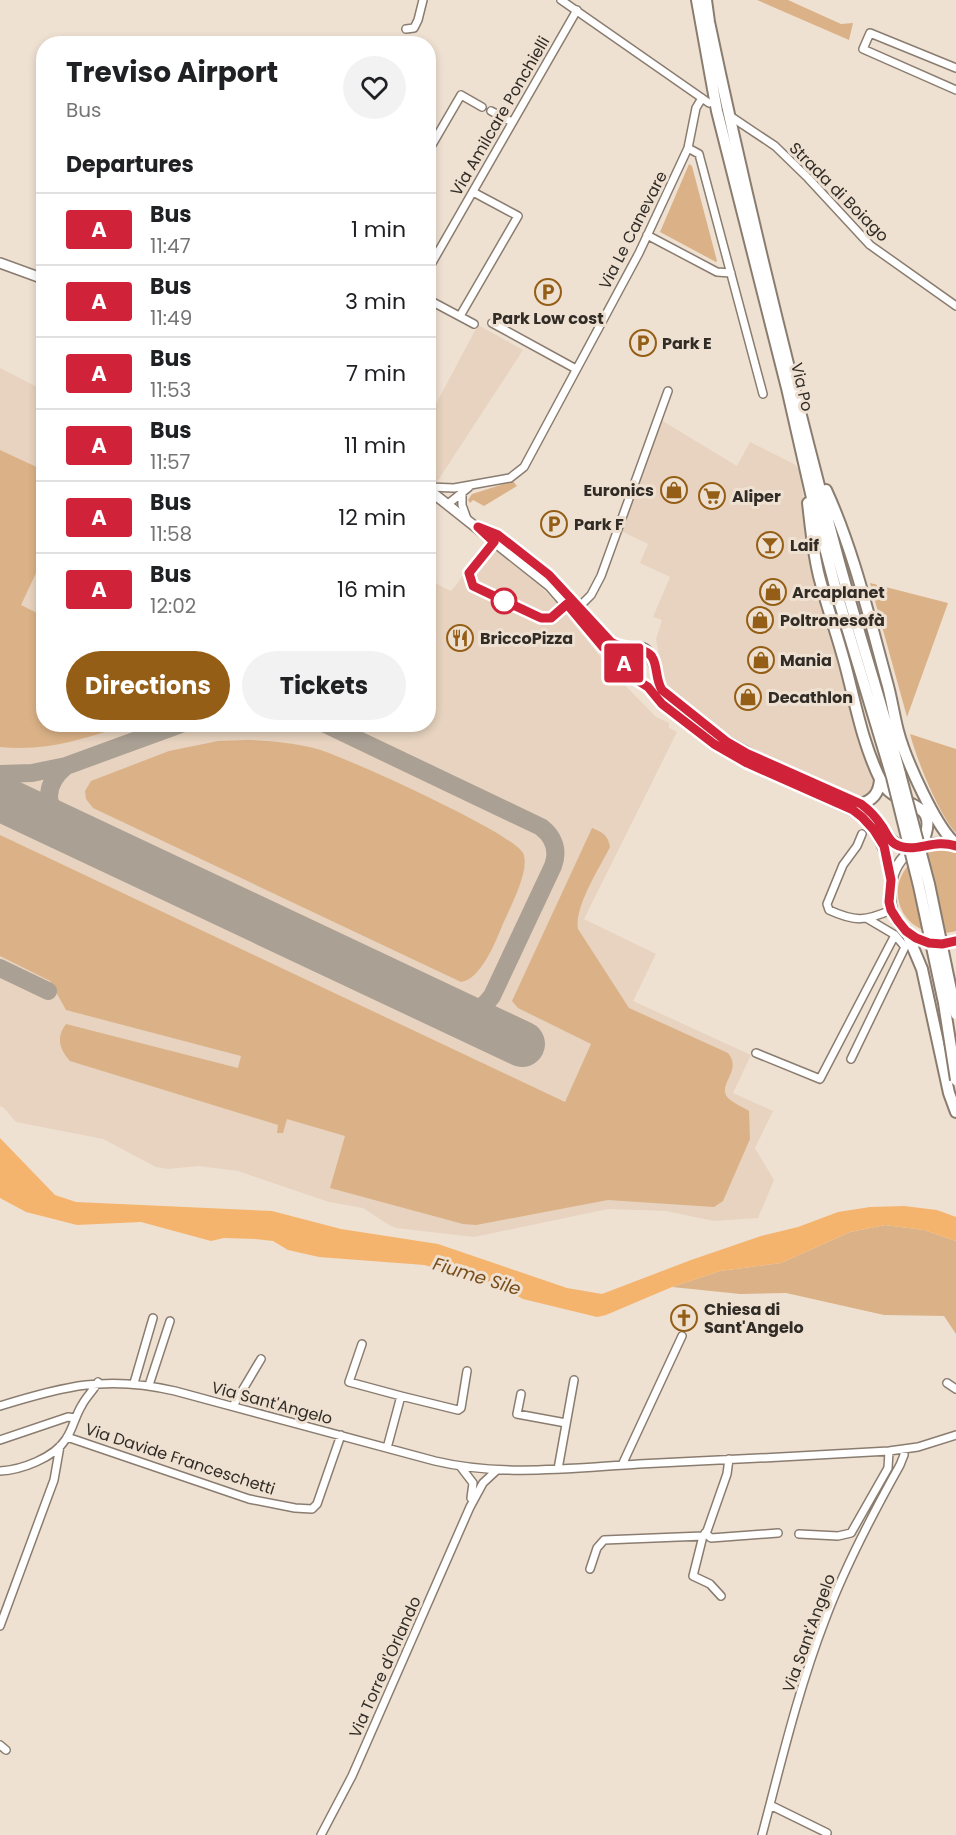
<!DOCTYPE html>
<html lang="en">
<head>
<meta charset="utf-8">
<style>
	body { margin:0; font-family:Poppins,sans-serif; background:#f2f2f2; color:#202124; height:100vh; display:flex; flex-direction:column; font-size:22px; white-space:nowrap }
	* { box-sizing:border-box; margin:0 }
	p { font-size:20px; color:#757577 }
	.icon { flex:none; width:33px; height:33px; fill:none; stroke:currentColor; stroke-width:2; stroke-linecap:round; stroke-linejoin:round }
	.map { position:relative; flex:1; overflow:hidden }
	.drawer { position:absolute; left:36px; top:36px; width:400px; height:696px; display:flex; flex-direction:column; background:#fff; border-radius:24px; box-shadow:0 3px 9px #0003 }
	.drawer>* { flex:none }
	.badge { padding:0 12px; border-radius:4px; font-size:21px; line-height:39px }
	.map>.badge { position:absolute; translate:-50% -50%; box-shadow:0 0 0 3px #fff }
	h2 { padding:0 30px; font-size:22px; line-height:54px }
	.round { display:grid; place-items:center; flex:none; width:63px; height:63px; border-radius:32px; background:#f2f2f2 }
	.overview { display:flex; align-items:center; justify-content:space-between; height:102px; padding:0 30px }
	h1 { font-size:28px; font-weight:700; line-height:45px }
	.cta { display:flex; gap:12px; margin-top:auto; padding:12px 30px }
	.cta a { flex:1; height:69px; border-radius:36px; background:#945e16; color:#fff; font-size:24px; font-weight:700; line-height:69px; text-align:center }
	.cta a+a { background:#f2f2f2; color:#202124 }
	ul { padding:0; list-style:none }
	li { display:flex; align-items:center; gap:18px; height:72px; padding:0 30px; border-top:2px solid #e0e0e0 }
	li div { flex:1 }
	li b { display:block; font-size:22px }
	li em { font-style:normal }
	li .badge { min-width:66px; font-weight:700; text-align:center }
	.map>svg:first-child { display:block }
	.built { fill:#e7d3bf }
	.green { fill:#dbb287 }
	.water { fill:#f4b46e }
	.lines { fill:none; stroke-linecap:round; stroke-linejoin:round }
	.taxiway { stroke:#aba094; stroke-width:18 }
	.runway { stroke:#aba094; stroke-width:46 }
	.minor-casing { stroke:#8a7d70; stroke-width:10 }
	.major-casing { stroke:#8a7d70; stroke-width:12 }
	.highway-casing { stroke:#8a7d70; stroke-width:14 }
	.minor { stroke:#fff; stroke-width:7 }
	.major { stroke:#fff; stroke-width:9 }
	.highway { stroke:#fff; stroke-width:10 }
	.highway-bridge-casing { stroke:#8a7d70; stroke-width:14; stroke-linecap:butt }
	.highway-bridge { stroke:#fff; stroke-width:10 }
	.line-casing { stroke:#fff; stroke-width:14 }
	.line { stroke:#d02239; stroke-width:9 }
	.stop-dot { fill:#fff; stroke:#d02239; stroke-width:3 }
	.labels { text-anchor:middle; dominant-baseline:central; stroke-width:6; stroke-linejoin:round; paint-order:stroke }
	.street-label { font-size:16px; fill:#312c26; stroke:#efe1d2 }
	.poi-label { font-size:16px; font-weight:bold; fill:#312c26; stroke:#efe1d2; text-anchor:start }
	.water-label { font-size:18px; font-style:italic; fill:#774d19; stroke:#efe1d2 }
</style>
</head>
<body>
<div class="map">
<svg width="956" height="1835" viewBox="0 0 956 1835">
	<rect width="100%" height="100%" fill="#efe1d2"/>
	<path class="built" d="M478 325 523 350 435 485 429 480V417Z
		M0 368 43 390 44 724H429V580L451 591 488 544 541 587 556 602 616 676 656 717 669 723V728L677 732 584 919 656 954 633 1001 751 1055 733 1093 773 1111 755 1148 774 1180 758 1218 714 1221 666 1211 608 1209 474 1237 396 1228 389 1225 363 1208 329 1202 238 1171 199 1166 168 1169 156 1167 103 1139 16 1122 4 1108 0 1106Z
		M661 420 737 466 750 442 794 464 799 469 814 566 858 738 871 760 878 784 867 797H860L843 790 735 741 713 725 664 682 656 639 662 620 653 617 670 577 640 563 648 544 621 531Z"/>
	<path class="green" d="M757 0H788L841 24 853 23 849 40Z
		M689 164 692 166 717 261 716 262 660 232Z
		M0 450 43 470V558L21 605 43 616 44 724 125 725C85 739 44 752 0 747Z
		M513 481 517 486 484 506 473 500 470 503 468 500 472 494Z
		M870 583 948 603 907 717Z
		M910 734 956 749V833C938 813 917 760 910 734Z
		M249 740C272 741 295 743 317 749 346 757 513 833 523 853 531 870 509 909 502 926 495 943 481 979 461 982L93 808 86 799 85 791 91 781 169 751 218 741Z
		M592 828C602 832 608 835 610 847 600 867 574 907 578 929L629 1008 728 1053C743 1071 716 1085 728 1098 733 1103 743 1107 749 1111L750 1139 723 1201 714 1207 608 1200 476 1225 463 1224 330 1188 345 1136 287 1119 283 1133H277L278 1125 70 1061C59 1049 56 1037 66 1024L238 1068 241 1056 66 1010 50 981 0 956V835L565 1102 591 1044 518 1008 512 1001Z
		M931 850H946L956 853V931C897 946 873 873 931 850Z
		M885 1225 924 1230 956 1241V1334L944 1316 884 1315 786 1293 740 1294 672 1287 720 1271 781 1263 850 1232Z"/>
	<path class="water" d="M0 1138 55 1195 76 1202 272 1211 341 1229 438 1244 567 1288 602 1294 691 1260 761 1236 798 1227 838 1212 870 1207 904 1206 937 1210 956 1217V1241L924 1230 885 1225 850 1232 781 1263 720 1271 672 1287 606 1315 597 1317 523 1299 496 1284 424 1265 319 1257 288 1250 273 1241 255 1239 224 1238 211 1241 141 1222 77 1225 26 1212 0 1198Z"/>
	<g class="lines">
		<path class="taxiway" d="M325 724 541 827C554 837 559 850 553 866L492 996C477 1016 466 1015 444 1007
			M66 766 181 724
			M0 774 32 773 66 766C40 788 46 811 70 831
			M0 968 48 991"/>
		<path class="runway" d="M0 798 522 1044"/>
		<defs>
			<path id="minor" d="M561 0 709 103
				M406 29 414 28 418 20 423 0
				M956 68 870 33 863 49 956 90
				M491 111 512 122
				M733 118 775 146 808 178 870 245 956 306
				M688 148 699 154 700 158 763 394
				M429 150 461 95 482 107
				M647 235 717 272 731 273
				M429 268 577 10
				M429 300 474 324
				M460 316 518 216 473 192
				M492 323 576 369
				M429 487 454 488 510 478 524 467 639 253 688 148 696 108 702 98
				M462 494V505L467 519
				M448 504 469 487
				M576 610 591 595 601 576 668 391
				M862 834 857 846 843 865 827 904 829 910C855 922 866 921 891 910
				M756 1053 820 1079 895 935 868 919
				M851 1059 905 947 895 935
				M362 1344 349 1382 401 1396 387 1448
				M134 1383 153 1318
				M947 1383 956 1389
				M149 1385 170 1321
				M521 1394 517 1414 566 1423
				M401 1396 458 1410 461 1408 467 1371
				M0 1406C64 1386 107 1375 175 1391L435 1461C502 1477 571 1468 639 1464 722 1460 806 1456 889 1451L918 1447 956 1435
				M233 1406 261 1359
				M67 1437 249 1499 295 1508 312 1509 317 1504 341 1435
				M0 1440 68 1417 75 1418
				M622 1465 682 1336
				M460 1466 473 1483 471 1498
				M558 1469 574 1380
				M0 1471C21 1470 54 1458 66 1439 73 1429 75 1416 82 1405 86 1397 93 1391 98 1382
				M705 1533 711 1538 778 1533
				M799 1534 838 1536 851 1533 888 1468 889 1451
				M703 1536 693 1576 710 1584 721 1596
				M590 1569 597 1548 604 1540 703 1536 707 1531 727 1474 729 1459
				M0 1626 54 1480 60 1446
				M0 1745 6 1750
				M770 1805 827 1833
				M321 1835 352 1776 470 1507 483 1483 497 1470
				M762 1835C781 1763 798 1690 825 1620 845 1566 872 1515 900 1465L904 1455V1449"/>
			<path id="major" d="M0 263 44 279
				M429 490 550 586 603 647 624 665
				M483 529 498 535 549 575 610 641 619 646 634 650
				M956 846C874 820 863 961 956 941
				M891 880C887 852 879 831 857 813L747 763 724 750 662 703 648 687 629 675 624 665 627 656C653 628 655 678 662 690 715 746 789 772 858 802 886 819 880 845 915 849"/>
			<path id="highway" d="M697 0 717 111 787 388 812 498 837 594 892 777
				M706 0 709 22C746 198 789 373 835 547 855 623 880 697 900 774
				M826 490C854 551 870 621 888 686 892 701 894 716 898 731 905 758 936 828 956 844
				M808 503C811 528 813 552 819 576 827 607 838 637 846 668 856 706 863 745 881 781 896 811 945 796 921 846
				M861 804C874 800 879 792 880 780
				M906 931 922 969 949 1093 956 1112"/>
		</defs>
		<use href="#minor" class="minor-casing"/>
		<use href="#major" class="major-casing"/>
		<use href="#highway" class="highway-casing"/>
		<use href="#minor" class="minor"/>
		<use href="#major" class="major"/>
		<use href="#highway" class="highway"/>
		<defs>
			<path id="highway-bridge" d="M900 774 929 884 956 1014
				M892 777 919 886 944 1003 956 1080"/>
		</defs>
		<use href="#highway-bridge" class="highway-bridge-casing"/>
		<use href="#highway-bridge" class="highway-bridge"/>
	</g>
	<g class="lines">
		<defs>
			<path id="line" d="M956 846C932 838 915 855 895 844 888 840 886 831 881 825 876 817 869 810 861 804L746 753 727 742 662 690C655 679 658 666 652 657 647 647 624 650 611 642L549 575 498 535 478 527 494 542 469 573 473 586 541 618H551L567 604 603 647 620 659 629 675 648 687 662 704 714 744 747 763 853 810 862 817 874 830 884 846 891 880 889 902 891 910 898 921 906 931 916 938 929 943 942 944 956 941"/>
		</defs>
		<use href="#line" class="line-casing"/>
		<use href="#line" class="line"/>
	</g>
	<defs>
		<symbol id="parking-ring" viewBox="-11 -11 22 22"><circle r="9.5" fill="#efe1d2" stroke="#945e16" stroke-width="1.5"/><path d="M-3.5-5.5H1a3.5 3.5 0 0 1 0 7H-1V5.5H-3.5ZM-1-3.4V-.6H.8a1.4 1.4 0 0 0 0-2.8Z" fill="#945e16"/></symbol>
		<symbol id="shop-ring" viewBox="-11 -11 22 22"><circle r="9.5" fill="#efe1d2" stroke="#945e16" stroke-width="1.5"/><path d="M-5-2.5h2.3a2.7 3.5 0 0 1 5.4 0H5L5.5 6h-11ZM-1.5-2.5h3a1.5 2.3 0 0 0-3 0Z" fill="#945e16"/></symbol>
		<symbol id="supermarket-ring" viewBox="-11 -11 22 22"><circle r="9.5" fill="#efe1d2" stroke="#945e16" stroke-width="1.5"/><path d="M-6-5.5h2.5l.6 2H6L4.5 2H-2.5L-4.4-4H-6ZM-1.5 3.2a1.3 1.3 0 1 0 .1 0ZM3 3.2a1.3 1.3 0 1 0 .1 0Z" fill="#945e16"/></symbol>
		<symbol id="bar-ring" viewBox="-11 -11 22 22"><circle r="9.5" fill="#efe1d2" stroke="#945e16" stroke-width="1.5"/><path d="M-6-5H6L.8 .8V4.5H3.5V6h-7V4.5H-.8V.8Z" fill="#945e16"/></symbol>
		<symbol id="restaurant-ring" viewBox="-11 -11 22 22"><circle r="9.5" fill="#efe1d2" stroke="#945e16" stroke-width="1.5"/><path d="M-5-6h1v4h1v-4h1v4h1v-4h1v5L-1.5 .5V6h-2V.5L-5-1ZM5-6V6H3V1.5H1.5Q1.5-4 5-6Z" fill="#945e16"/></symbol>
		<symbol id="church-ring" viewBox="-11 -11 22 22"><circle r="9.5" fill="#efe1d2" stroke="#945e16" stroke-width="1.5"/><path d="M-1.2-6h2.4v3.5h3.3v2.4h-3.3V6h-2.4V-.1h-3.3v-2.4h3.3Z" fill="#945e16"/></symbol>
	</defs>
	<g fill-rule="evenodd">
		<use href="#parking-ring" x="533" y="277" width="30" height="30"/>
		<use href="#parking-ring" x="628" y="328" width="30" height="30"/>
		<use href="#shop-ring" x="659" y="475" width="30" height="30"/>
		<use href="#supermarket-ring" x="697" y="481" width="30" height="30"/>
		<use href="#parking-ring" x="539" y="509" width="30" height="30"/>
		<use href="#bar-ring" x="755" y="530" width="30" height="30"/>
		<use href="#shop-ring" x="758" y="577" width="30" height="30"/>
		<use href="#shop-ring" x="745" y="605" width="30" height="30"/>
		<use href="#restaurant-ring" x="445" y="623" width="30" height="30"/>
		<use href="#shop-ring" x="746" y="645" width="30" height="30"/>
		<use href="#shop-ring" x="733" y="682" width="30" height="30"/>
		<use href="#church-ring" x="669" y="1303" width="30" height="30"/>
	</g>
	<circle class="stop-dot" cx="504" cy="601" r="12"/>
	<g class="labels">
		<g class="street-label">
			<text transform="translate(500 116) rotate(-60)">Via Amilcare Ponchielli</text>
			<text transform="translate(839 192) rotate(45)">Strada di Boiago</text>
			<text transform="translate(633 230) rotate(-63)">Via Le Canevare</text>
			<text transform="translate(802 387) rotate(77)">Via Po</text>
			<text transform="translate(272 1403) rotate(15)">Via Sant'Angelo</text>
			<text transform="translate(180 1459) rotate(18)">Via Davide Franceschetti</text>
			<text transform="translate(809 1633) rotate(-70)">Via Sant'Angelo</text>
			<text transform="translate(385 1667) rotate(-66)">Via Torre d'Orlando</text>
		</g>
		<g class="poi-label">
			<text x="548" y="318" text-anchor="middle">Park Low cost</text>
			<text x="662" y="343">Park E</text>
			<text x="654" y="490" text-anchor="end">Euronics</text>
			<text x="732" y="496">Aliper</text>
			<text x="574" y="524">Park F</text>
			<text x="790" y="545">Laif</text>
			<text x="792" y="592">Arcaplanet</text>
			<text x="780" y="620">Poltronesofà</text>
			<text x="480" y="638">BriccoPizza</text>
			<text x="780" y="660">Mania</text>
			<text x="768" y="697">Decathlon</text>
			<text x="704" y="1309">Chiesa di<tspan x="704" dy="18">Sant'Angelo</tspan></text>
		</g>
		<g class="water-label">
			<text transform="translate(477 1276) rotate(17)">Fiume Sile</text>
		</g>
	</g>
</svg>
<b class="badge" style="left:624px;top:663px;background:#d02239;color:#fff">A</b>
<section class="drawer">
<div class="overview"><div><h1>Treviso Airport</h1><p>Bus</p></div><a class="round"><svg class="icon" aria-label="heart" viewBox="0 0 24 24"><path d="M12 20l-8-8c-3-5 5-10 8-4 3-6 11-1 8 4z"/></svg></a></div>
<h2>Departures</h2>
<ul>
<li><span class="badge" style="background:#d02239;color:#fff">A</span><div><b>Bus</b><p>11:47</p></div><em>1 min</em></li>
<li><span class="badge" style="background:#d02239;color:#fff">A</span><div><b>Bus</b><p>11:49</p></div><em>3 min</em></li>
<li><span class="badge" style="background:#d02239;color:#fff">A</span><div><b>Bus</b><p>11:53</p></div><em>7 min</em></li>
<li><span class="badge" style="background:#d02239;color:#fff">A</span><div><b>Bus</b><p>11:57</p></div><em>11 min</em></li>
<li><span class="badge" style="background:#d02239;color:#fff">A</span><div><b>Bus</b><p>11:58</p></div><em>12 min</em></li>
<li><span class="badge" style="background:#d02239;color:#fff">A</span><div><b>Bus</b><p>12:02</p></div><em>16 min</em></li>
</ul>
<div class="cta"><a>Directions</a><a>Tickets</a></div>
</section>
</div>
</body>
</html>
